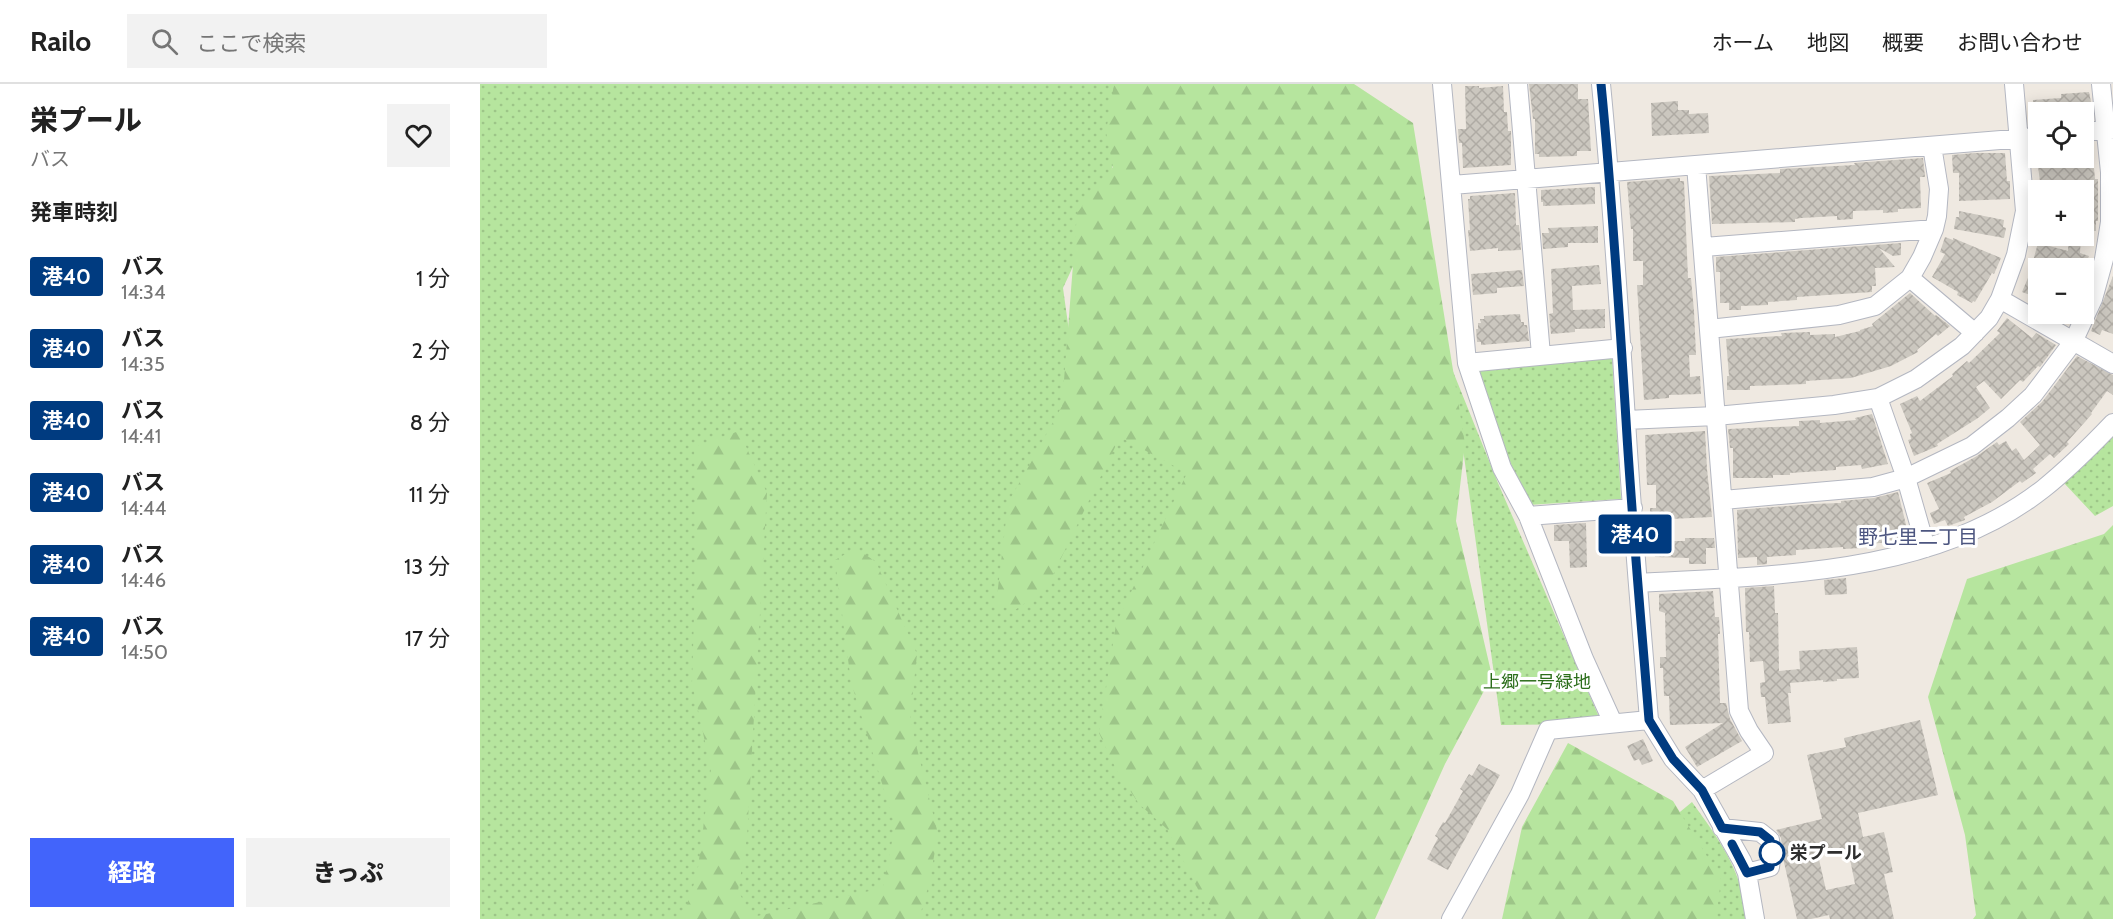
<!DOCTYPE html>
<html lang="ja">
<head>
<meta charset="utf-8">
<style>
	body { margin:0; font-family:Cabin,"Noto Sans JP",sans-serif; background:#f2f2f2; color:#222; height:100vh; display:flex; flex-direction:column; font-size:22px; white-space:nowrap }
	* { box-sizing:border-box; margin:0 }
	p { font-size:20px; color:#767676 }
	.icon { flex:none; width:33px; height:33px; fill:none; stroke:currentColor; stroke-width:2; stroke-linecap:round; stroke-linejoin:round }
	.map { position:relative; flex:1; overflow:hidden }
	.sheet { display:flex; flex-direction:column; background:#fff; width:480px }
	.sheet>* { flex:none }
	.badge { padding:0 12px; border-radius:4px; font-size:21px; line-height:39px }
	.buttons { position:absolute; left:1548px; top:18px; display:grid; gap:12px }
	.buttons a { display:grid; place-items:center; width:66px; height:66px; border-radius:0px; background:#fff; box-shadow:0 3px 15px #0003; font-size:30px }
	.map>.badge { position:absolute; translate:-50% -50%; box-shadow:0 0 0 3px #fff }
	h2 { padding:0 30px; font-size:22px; line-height:54px }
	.round { display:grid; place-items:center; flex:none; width:63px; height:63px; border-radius:0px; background:#f2f2f2 }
	.summary { display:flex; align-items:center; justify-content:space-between; height:102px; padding:0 30px }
	h1 { font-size:28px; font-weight:800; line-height:45px }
	.primary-button { display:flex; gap:12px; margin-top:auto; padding:12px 30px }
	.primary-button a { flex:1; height:69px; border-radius:0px; background:#4264fb; color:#fff; font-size:24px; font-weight:800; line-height:69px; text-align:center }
	.primary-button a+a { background:#f2f2f2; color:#222 }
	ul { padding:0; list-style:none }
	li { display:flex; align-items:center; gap:18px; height:72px; padding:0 30px }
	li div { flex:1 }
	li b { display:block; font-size:22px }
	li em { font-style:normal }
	li .badge { min-width:66px; font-weight:700; text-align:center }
	header { display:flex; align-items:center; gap:36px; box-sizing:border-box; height:84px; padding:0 30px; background:#fff; border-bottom:2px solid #e0e0e0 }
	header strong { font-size:28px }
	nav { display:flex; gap:33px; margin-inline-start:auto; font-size:21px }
	.search { width:420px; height:54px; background:#f2f2f2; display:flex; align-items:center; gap:15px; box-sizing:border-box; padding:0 21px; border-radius:0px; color:#767676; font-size:22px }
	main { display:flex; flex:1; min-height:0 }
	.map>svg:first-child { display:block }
	.grass { fill:url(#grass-dots) }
	.forest { fill:url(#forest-firs) }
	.building { fill:url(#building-cross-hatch); fill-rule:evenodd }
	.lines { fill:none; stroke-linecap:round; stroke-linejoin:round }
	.minor-casing { stroke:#b4b7c1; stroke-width:20 }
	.minor { stroke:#fff; stroke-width:18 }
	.line-casing { stroke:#fff; stroke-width:14 }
	.line { stroke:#003b80; stroke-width:9 }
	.stop-dot { fill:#fff; stroke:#003b80; stroke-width:3 }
	.labels { text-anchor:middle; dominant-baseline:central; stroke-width:6; stroke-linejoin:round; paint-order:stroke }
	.park-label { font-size:18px; fill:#2c6e1b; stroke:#fff }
	.stop-label { font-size:18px; font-weight:bold; fill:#2e2e2e; stroke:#fff; text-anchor:start }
	.neighbourhood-label { font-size:20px; fill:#4d5680; stroke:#fff }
</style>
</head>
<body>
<header>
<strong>Railo</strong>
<div class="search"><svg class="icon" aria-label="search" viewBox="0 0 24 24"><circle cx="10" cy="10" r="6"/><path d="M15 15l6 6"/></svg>ここで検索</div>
<nav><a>ホーム</a><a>地図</a><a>概要</a><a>お問い合わせ</a></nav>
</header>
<main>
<section class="sheet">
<div class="summary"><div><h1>栄プール</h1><p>バス</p></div><a class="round"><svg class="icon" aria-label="heart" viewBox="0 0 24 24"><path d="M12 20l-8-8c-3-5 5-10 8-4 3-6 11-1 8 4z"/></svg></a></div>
<h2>発車時刻</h2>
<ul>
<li><span class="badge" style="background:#003b80;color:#fff">港40</span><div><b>バス</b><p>14:34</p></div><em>1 分</em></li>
<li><span class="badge" style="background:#003b80;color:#fff">港40</span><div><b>バス</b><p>14:35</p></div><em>2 分</em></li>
<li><span class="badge" style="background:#003b80;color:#fff">港40</span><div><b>バス</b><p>14:41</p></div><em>8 分</em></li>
<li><span class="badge" style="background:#003b80;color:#fff">港40</span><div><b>バス</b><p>14:44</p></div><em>11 分</em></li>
<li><span class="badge" style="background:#003b80;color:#fff">港40</span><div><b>バス</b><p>14:46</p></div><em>13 分</em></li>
<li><span class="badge" style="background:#003b80;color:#fff">港40</span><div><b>バス</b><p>14:50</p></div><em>17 分</em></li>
</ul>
<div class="primary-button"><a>経路</a><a>きっぷ</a></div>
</section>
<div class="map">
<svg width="1633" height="835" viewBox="0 0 1633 835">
	<defs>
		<pattern id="grass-dots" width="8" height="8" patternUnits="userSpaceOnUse" patternTransform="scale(1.5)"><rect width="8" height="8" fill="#b6e59e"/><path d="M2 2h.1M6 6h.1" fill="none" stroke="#9dc588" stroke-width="1.8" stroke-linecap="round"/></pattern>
		<pattern id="forest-firs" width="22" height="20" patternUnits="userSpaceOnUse" patternTransform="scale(1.5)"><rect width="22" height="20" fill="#b6e59e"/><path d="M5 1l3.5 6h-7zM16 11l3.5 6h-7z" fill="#9dc588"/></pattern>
		<pattern id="building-cross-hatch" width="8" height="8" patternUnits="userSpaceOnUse" patternTransform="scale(1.5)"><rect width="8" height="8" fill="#cbc7bf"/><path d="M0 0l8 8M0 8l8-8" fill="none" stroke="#afaba4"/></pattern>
	</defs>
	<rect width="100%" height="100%" fill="#efe9e1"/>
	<path class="grass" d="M0 0H652L643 51 616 133 583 204 602 341 673 348 708 377 784 835H0Z
		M1132 272 1141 415 1048 421 990 281Z
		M972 285 1018 399 1122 640 1021 641Z
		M1633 351V422L1615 432 1584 399Z
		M1212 718C1240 757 1262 786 1267 835H1181L1149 770Z"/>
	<path class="forest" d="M634 0H874L933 39 985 360 976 437 1012 592 965 680 895 835H744L722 813 687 745 659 720 637 687 619 649 636 540 707 389 640 353 566 505 535 526 516 521 528 419 582 322 597 129 633 83 626 48Z
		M259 347 287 409 267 753 258 807 273 833 403 804 415 742 371 598 355 476 376 464 396 478 437 570 430 636 458 750 449 800 439 835H202L217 791 231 685 212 599 217 432 214 363Z
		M1633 441V835H1493L1496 831 1485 751 1448 613 1487 495 1624 450Z
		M1088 659 1193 717 1241 795 1236 835H1022L1042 743Z"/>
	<path class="building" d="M1049 0H1098V15H1108L1111 67H1097V72L1059 73V70H1055V35H1053Z
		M985 2H999V4L1023 2 1024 28H1027L1028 47H1031V81L983 84 982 59H979L978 45H986Z
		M1609 8 1613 28H1554L1553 16 1581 14V10Z
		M1198 17V26H1209V30L1228 29 1229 49 1172 52 1171 19Z
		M1495 69H1525L1527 97H1530V115L1479 117V89H1473L1472 71Z
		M1443 74 1445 93H1440L1441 124 1418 125V128L1403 129V126L1373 127V135L1357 136V132L1321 134 1315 135V138L1232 140 1229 92 1300 89V85L1375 81 1374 79Z
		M1557 74H1613L1615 95H1618V137H1616V147H1604V106H1561Z
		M1200 94V97H1204L1208 194H1211L1214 227 1216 271H1209L1210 293 1220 292 1221 310 1189 311V314L1164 316 1157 201H1163V177H1153V145H1151L1147 98Z
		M1115 103V120L1063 122V118H1061V106Z
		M1035 109 1036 141H1039L1041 166 1018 167V164L990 167 988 146H990L988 115H990V112Z
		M1479 127 1524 136 1523 143 1526 144 1524 154 1474 145 1476 133H1479Z
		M1118 142V159H1088V163L1063 165 1062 149H1069L1068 144Z
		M1589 152H1601L1600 169 1609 172 1604 185 1576 176 1575 182 1558 178V214L1542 208 1555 177H1553L1558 159 1588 167Z
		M1465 153 1473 156V154L1521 174 1514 190 1512 189 1495 218 1493 217 1492 219 1477 211 1478 208 1452 193 1465 170 1460 168Z
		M1421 159V171L1413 172 1399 164 1415 183 1395 184 1396 202H1392V208L1317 213V216L1288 218V221L1261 222V226H1249V219H1240V188H1236V173Z
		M1119 181 1121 200 1092 202 1093 226 1125 225V244L1095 245V248L1071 250 1069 230 1073 229 1071 185Z
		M1042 186 1044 202 1017 204V209L993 211 991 190Z
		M1633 192V250L1622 246 1620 251 1611 247Z
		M1430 209 1455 232 1456 231 1470 242 1458 252 1456 250 1437 266 1438 268 1411 282 1371 294 1326 297V300L1270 302V306H1247V292H1249L1246 255 1302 252 1301 249 1330 248V251L1355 250V253L1380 247V246L1393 242 1392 240Z
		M1040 230 1041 238H1044V241H1047L1049 257 1001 261V258H997L996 245H998V239H1001L1000 235H1004V232Z
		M1527 234 1552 254 1556 249 1576 261 1560 283 1558 282 1543 298 1540 296 1521 315 1504 297 1496 303 1510 324 1498 334 1457 360 1458 362 1434 372 1428 356 1431 355 1430 350 1432 349 1420 320 1437 312 1440 317 1473 292 1472 290 1487 277 1489 279 1520 249 1517 247Z
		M1597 272 1633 291V311L1627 307 1611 329 1612 330 1587 358 1589 360 1574 374 1570 370 1553 385 1556 389 1542 399 1540 397 1512 418 1484 433 1485 436 1468 442 1465 436 1454 440 1450 429 1459 425 1447 399 1471 389 1470 387 1497 372 1517 358 1519 361 1526 357 1532 367 1536 364 1544 376 1560 361 1540 338 1562 318Z
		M1392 330 1408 380 1382 385 1381 381 1356 383V386L1310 389V391H1293V394H1253V364H1250L1248 345 1319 342V337L1340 336V339L1376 336 1375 334Z
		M1225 347 1227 385 1232 433 1170 436V424H1176V401H1167L1165 351Z
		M1418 408 1429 453 1418 455V457L1381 461V464L1363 465V463L1316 466V471L1287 473V480L1277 481V473L1258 474 1257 426 1332 420 1361 419V417L1394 414Z
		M1106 439 1107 483 1090 484 1089 457H1074V441Z
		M1205 454H1234L1235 464H1226V480H1209V474L1175 473 1174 463 1181 462 1180 457H1205Z
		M1366 494 1367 510 1345 511 1344 496Z
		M1294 502 1295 529H1298L1299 587 1320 585 1319 567 1377 563 1379 594 1357 595V597L1343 598V596L1310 599 1311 609H1308L1311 638 1288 640 1285 613H1281L1280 599 1285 598 1283 577 1270 578 1269 548H1266L1265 504Z
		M1233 507 1235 533H1239L1240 550H1238L1240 619H1246L1250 635 1262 657 1217 683 1205 663 1243 639 1190 641 1189 612H1184L1183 584H1180V573H1186L1185 529 1179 527V510Z
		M1440 636 1458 711 1378 729 1383 753 1404 748 1413 788 1404 790 1414 835H1350L1349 831 1331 835H1317L1303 774 1301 754 1296 746 1342 735 1327 671 1366 663 1364 654ZM1368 765 1375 800 1346 806 1338 771Z
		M1163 655 1173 677 1162 681 1159 675 1154 677 1147 662Z
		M999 680 1020 691 968 786 947 775 958 754 955 752 963 738 965 739 983 707 980 705 989 690 992 692Z"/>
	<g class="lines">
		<defs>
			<path id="minor" d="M962 0 987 279 1022 384 1048 432 1104 575 1133 639
				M1038 0 1061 271
				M1121 0C1132 112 1139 224 1146 336 1152 436 1161 536 1169 636L1193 675 1222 706 1262 777 1267 789 1275 835
				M1604 48 1633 45
				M1216 81 1259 627 1269 647 1284 669 1222 706
				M972 101 1558 53
				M1224 163 1454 145
				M1430 194 1495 249
				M1520 215 1633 280
				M1229 245 1359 231 1395 222 1430 194 1442 173 1454 145 1457 132 1459 105 1452 62
				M987 279 1143 264
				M1398 314 1426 394 1446 464
				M1146 336 1236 332 1354 321 1398 314 1436 295 1482 262 1509 234 1520 215 1536 171 1545 127 1534 0
				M1243 416 1393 403 1426 394 1492 362 1528 334 1553 311 1593 258 1613 215 1624 175 1630 138V88L1621 0
				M1048 432 1153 424
				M1158 499C1293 491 1452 492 1563 405 1588 385 1611 362 1633 339
				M1242 744 1280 748 1290 756 1292 769 1290 783 1267 789
				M971 835 1040 710 1068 646 1169 636"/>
		</defs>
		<use href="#minor" class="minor-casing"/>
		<use href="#minor" class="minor"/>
	</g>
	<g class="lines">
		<defs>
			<path id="line" d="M1121 0C1132 112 1139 224 1146 336 1152 437 1161 536 1169 636L1193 675 1222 706 1242 744 1280 748 1290 756 1292 769 1290 783 1267 789 1252 760"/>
		</defs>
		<use href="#line" class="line-casing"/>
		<use href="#line" class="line"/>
	</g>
	<circle class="stop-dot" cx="1292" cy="769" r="12"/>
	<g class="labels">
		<g class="park-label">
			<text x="1057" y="598">上郷一号緑地</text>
		</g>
		<g class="stop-label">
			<text x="1310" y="769">栄プール</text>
		</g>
		<g class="neighbourhood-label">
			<text x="1438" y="453">野七里二丁目</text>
		</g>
	</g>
</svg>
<div class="buttons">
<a><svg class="icon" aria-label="locate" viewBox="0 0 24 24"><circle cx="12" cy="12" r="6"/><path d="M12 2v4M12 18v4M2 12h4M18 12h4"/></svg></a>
<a>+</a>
<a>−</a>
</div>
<b class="badge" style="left:1155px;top:450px;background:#003b80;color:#fff">港40</b>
</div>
</main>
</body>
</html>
